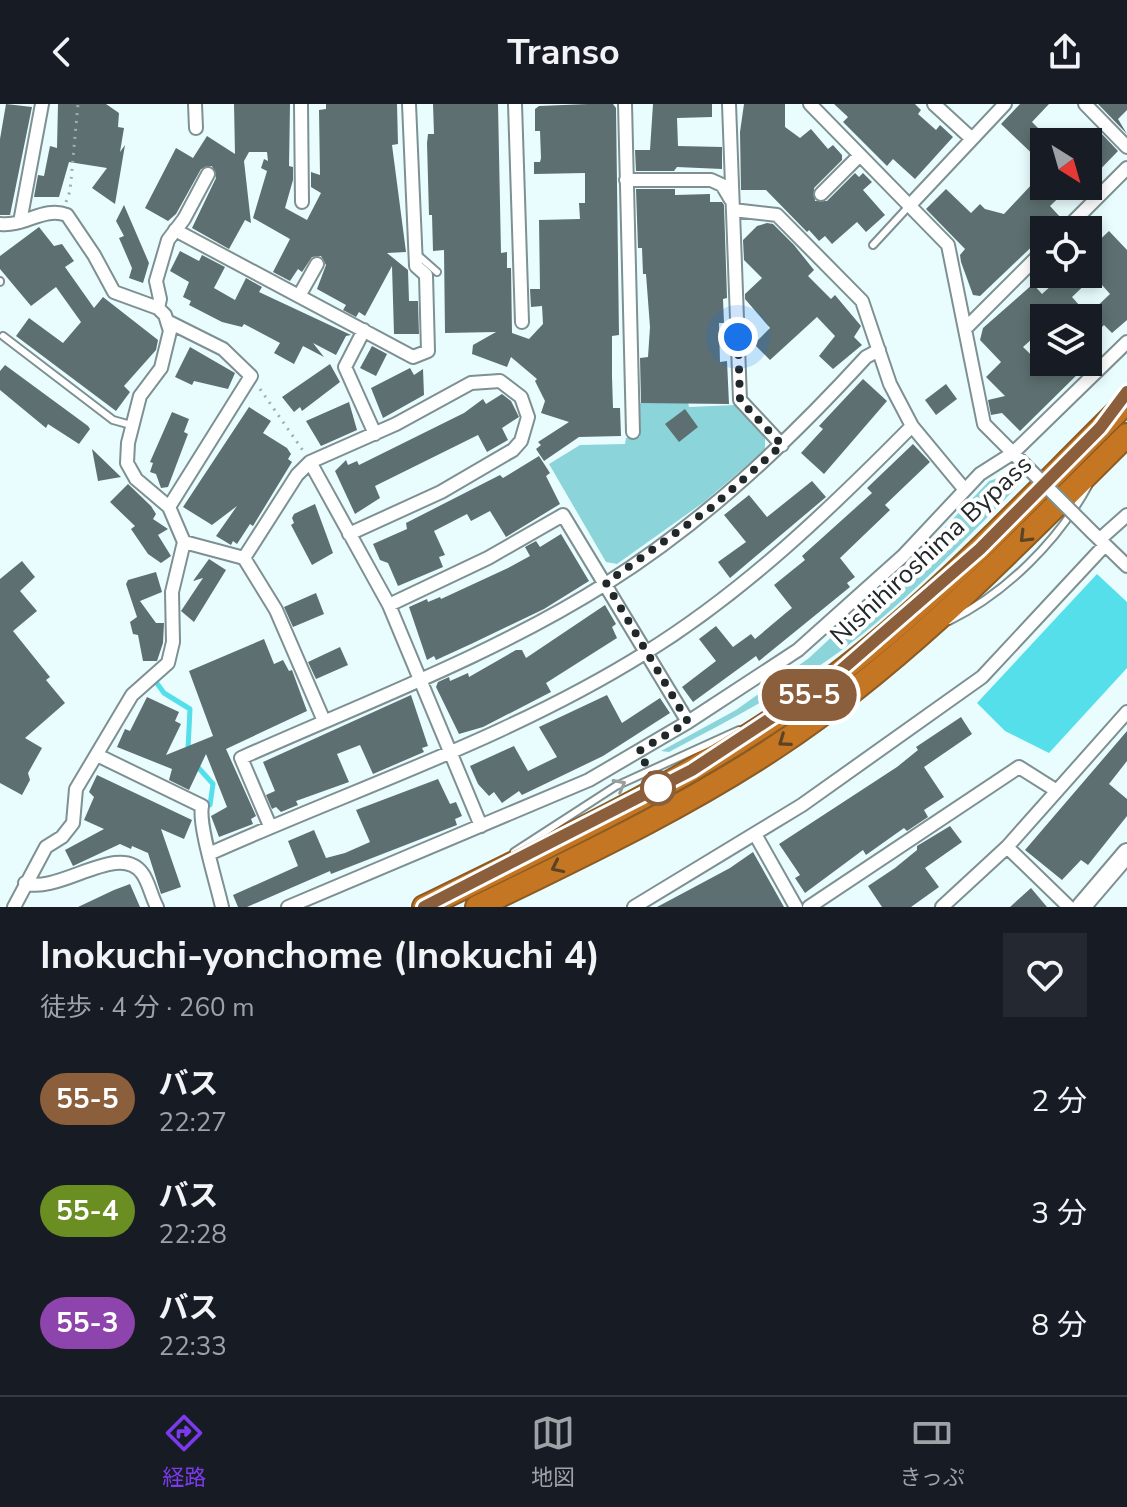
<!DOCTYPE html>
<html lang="ja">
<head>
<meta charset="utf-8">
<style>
	body { margin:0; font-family:"Nunito Sans","Noto Sans JP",sans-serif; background:#242831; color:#f1f3f6; height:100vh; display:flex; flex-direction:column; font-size:30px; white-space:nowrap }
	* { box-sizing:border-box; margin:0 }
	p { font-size:26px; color:#9ea1a6 }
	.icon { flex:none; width:44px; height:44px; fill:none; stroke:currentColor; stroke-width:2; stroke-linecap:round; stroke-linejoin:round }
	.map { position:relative; height:803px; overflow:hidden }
	.panel { display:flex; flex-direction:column; background:#171b24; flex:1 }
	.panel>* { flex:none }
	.badge { padding:0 16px; border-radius:26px; font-size:28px; line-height:52px }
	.needle { width:52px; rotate:143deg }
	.buttons { position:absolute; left:1030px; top:24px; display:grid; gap:16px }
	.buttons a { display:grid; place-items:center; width:72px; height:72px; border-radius:0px; background:#171b24; box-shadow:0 4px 12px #0003; font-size:40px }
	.you { position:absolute; width:40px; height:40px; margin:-20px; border:6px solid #fff; border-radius:50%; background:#1a73e8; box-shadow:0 0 0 12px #1a73e833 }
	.map>.badge { position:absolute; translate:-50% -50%; box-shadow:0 0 0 4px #fff }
	.round { display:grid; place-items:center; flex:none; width:84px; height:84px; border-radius:0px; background:#242831 }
	.overview { display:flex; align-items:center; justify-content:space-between; height:136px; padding:0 40px }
	h1 { font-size:38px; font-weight:700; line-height:60px }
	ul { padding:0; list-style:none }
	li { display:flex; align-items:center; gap:24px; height:112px; padding:0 40px }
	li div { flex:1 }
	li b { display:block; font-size:30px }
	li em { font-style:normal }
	li .badge { min-width:88px; font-weight:700; text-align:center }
	header { display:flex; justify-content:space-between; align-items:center; height:104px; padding:0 40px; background:#171b24; font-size:36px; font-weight:700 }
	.dock { display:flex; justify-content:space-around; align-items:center; height:112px; border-top:2px solid #363941; background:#171b24; font-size:22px; color:#9ea1a6 }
	.dock a { display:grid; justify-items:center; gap:4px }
	.dock .active { color:#7c3aed }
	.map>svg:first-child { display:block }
	.green { fill:#8bd4da }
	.water { fill:#55dfea }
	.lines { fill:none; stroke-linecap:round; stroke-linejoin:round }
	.stream { stroke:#55dfea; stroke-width:5 }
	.building { fill:#5d6f70; fill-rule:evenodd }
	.lane-casing { stroke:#7e9092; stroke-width:10 }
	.street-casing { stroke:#7e9092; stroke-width:16 }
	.secondary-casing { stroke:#7e9092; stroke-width:22 }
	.highway-casing { stroke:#8b5b24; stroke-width:26 }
	.path { stroke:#9faeb0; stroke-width:3; stroke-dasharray:2 6; stroke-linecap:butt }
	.lane { stroke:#fff; stroke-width:6 }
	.street { stroke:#fff; stroke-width:12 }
	.secondary { stroke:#fff; stroke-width:18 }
	.highway { stroke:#c47622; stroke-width:22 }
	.street-bridge-casing { stroke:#7e9092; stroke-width:16; stroke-linecap:butt }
	.street-bridge { stroke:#fff; stroke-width:12 }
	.oneway { stroke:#5a4327 }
	.oneway2 { stroke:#9b9e9f }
	.line-casing { stroke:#fff; stroke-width:18 }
	.line { stroke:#8b5e3c; stroke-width:12 }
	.walk { stroke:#212829; stroke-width:8; stroke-dasharray:0 14.4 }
	.stop-dot { fill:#fff; stroke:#8b5e3c; stroke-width:4 }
	.labels { text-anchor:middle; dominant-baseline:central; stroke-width:8; stroke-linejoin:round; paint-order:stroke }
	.street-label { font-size:26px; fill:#212829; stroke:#fff }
</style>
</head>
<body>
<header><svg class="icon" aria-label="back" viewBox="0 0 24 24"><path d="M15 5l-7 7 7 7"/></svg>Transo<svg class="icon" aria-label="share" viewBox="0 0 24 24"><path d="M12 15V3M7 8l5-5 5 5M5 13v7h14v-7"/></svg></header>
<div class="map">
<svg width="1127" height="803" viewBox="0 0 1127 803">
	<rect width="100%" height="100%" fill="#e9fdff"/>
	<path class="green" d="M688 298 689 303 735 301 765 334V346L704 398 617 460 606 458 549 360 580 341 625 340 626 334 640 333V299Z
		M1007 371 1018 382C954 447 890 516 813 566 767 597 718 622 669 648L661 647 736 606 809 554 911 459 989 377Z"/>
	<path class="water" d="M1097 470 1127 498V564L1049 649 1005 627 977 599Z"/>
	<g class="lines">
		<path class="stream" d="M156 578 164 589 190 605 188 645
			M196 661 213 680 210 701"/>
	</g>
	<path class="building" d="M6 0 32 3 10 111H0V35Z
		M58 0H106L119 9 118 23 124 24 120 48 125 41 115 100 92 84 107 64 69 58 59 93H34L38 71 44 72 50 42 57 44Z
		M234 0H290L289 62 293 63V76L285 104 307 116 321 89 311 83V68L320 71 319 6 326 5V0H397L398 40 392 41 406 148 387 149 408 166 409 197H418L419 230H394L392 162 365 212 359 208 356 213 343 206 346 201 317 185 326 161 321 152 312 153 302 168 298 165 290 177 273 168 290 135 253 114 267 67 261 64 264 55 268 57 267 48H249L244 57 251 119 245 116 229 145 192 124 216 74 212 62 201 65 176 110 168 117 145 104 176 44 193 54 207 32 235 50Z
		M433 0H498L501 149 507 148V164H511L512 229 529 235 543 220 542 202 531 203 530 185H540L539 116 580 115 579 99H585V69L534 70V58H540L541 54 540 27H535V5L539 2 588 0H613L616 4 619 231 612 232V273L613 304H620L621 332 579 333 544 357 536 345 541 341 538 338 569 318 541 309 545 297 535 277 537 275 511 253 507 263 472 250 473 241 496 228 445 229 444 146 433 147 432 111H429L427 39 428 30H434Z
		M653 0H712V13L677 14 678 42 722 43V65L677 63 674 67H636L635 46H650Z
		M744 0H785V23L800 34 811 25 828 45 833 41 842 51V56L814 84 815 97H827L855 69 859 73 863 69 872 78 863 86 885 111 866 128 857 118 832 140 825 132 819 137 809 126 807 128 766 86H741L740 28Z
		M834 0H915L921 6 918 10 936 26 940 21 953 33 915 75 893 55 887 62 843 18 848 13Z
		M1020 0H1049L1032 18 1050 36 1044 38V82H1071L1050 102 1061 114 1049 126H1044V131L980 192 973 191 961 158 960 151 965 145 926 105 946 85 971 109 980 100 985 105 1004 110 1034 78 1030 73 1043 60 1001 20Z
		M1098 0H1127V6L1118 15 1127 30Z
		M1101 29 1118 47 1088 78V42Z
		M636 85H675V91L710 90V98H722L724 101 727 194 723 195 724 219H719L720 258 727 257 729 300 641 299 640 254 648 253 650 223 646 170H643L642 144H638Z
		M124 101 149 159 143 179 129 174 132 164 119 134 124 132 116 117Z
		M767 119 773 120 794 141 814 166 808 172 831 195 835 191 861 222 854 233 862 241 833 265 819 252 835 232 817 213 770 256 754 240 770 224 745 195V190L762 174 744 156 743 136 757 122Z
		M39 123 54 142 62 140 74 157 65 163 94 204 103 193 158 236 156 246 124 282 130 288 116 307 16 232 29 214 63 239 81 218 56 183 31 202 0 165V152Z
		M1109 127 1127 146V216L1112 229 1104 221 1088 236V214H1044V224L1023 243 1048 267 1057 258H1090L1020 327 1002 309 991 311 988 296 1005 292 986 273 1001 258 980 236 983 224 1033 180 1042 190 1064 170H1088V147ZM1094 172 1110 190 1088 211 1072 193Z
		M180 147 199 157 202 151 225 163 214 184 235 196 246 174 262 183 259 188 351 231 346 232 336 251 313 239 324 253 303 242 294 260 274 249 280 239 244 220 242 223 222 218 189 201 191 197 183 193 189 178 170 167Z
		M372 242 387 250 376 272 360 264Z
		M190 243 235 269 228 285 194 277 192 281 175 273Z
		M330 260 340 278 302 307 300 303 294 308 282 293Z
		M5 261 88 322 90 325 79 340 48 320 46 324 0 286V267Z
		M410 264 414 271 423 265 424 291 383 314 371 284Z
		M863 275 887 297 824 370 801 349 823 325 819 322Z
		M946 280 957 295 936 311 925 296Z
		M502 290 511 297 519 313 502 324 508 336 487 348 478 331 375 382 380 394 355 410 335 367 346 356 348 361 357 357 359 361 464 309 483 295 486 300Z
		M349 298 357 326 321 342 306 317Z
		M249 303 271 317 263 329 287 344 291 350 288 355 292 358 253 422 250 420 237 440 233 437 231 441 216 432 237 402 212 421 183 403Z
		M685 305 698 323 679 338 665 320Z
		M172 308 189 315 184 328 188 330 168 383 161 384 156 370 150 368 153 359 150 358Z
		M913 340 930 358 885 401 890 406 840 454 855 473 847 479 850 483 759 557 756 552 693 598 682 583 716 557 699 535 716 522 733 543 751 530 755 535 787 508 792 504 774 481 805 456 802 452 872 389 867 384Z
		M92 345 121 373 98 377Z
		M539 352 550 369 546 372 560 400 506 433 490 407 471 417 467 410 434 427 445 451 439 453 443 463 398 482 388 459 380 456 373 440 407 425 406 419 500 371 503 374Z
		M812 377 826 393 730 474 718 458 746 438 724 411 749 391 767 413Z
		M128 380 151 402 156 410 153 415 168 425 158 431 171 452 161 459 148 450 131 425 135 422 110 398Z
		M315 400 333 449 312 461 291 421 294 419 292 414 294 410Z
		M561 430 589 477 544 505 471 540 436 556 434 552 427 556 409 503 427 495 428 498 440 493 441 495 508 464 530 452 525 443 536 437 540 443Z
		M209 455 226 466 194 518 181 507 203 474 193 477Z
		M22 457 35 473 20 487 37 507 13 527 50 573 46 576 65 599 25 634 42 644 28 669 30 676 22 691 0 679V475Z
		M156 468 162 488 140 497 156 519H164L163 539 157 557H143L138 531 133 530 130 518 137 513 126 480 128 476Z
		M316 489 324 510 293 523 284 503Z
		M605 501 616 520 612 523 617 534 546 579 551 588 483 623 459 630 436 583 438 578 449 573 450 577 468 569 469 573 516 546H522L526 554Z
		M264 535 274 560 283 556 289 567 292 566 307 607 226 645 256 712 251 715 253 720 219 733 211 712 227 703 206 650 189 686 169 676 172 665 117 643 125 625 130 627 147 593 179 608 175 617 181 620 166 651 213 632 189 567Z
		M340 543 348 561 316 575 308 558Z
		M411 591 428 642 422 644 424 648 373 670 360 641 337 650 349 678 296 697 298 701 281 708 276 703 272 705 266 691 275 687 263 658Z
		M607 591 622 619 660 594 670 609 603 652 522 691 519 687 502 699 494 688 489 692 478 680 470 662 514 642 528 667 557 653 539 623Z
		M961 613 972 630 924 663 944 693 924 706 928 713 907 727 904 724 866 751 863 746 805 789 795 774 800 771 779 740 897 663 918 646 916 643Z
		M1127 627V657L1109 680 1127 695V712L1088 761 1081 756 1062 776 1025 746Z
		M97 671 192 716 184 735 161 725 181 783 161 790 148 749 132 742 131 745 120 740 73 762 65 746 104 725 84 716 94 693 89 688Z
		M438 675 450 700 456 698 462 712 455 715 457 721 331 770 330 767 247 803H238L233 791 298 762 288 737 314 726 326 754 345 749 370 738 356 706Z
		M950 722 962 738 925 764 939 783 911 803H882L868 782 895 764 917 746V742Z
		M753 748 784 803H657L730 764Z
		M130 780 140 803H78L114 786Z
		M1031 784 1047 803H1010Z"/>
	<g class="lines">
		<defs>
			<path id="lane" d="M873 141 910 101
				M415 153H420L437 168
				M0 177V178
				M3 232 113 316 131 321
				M949 517C1006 489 1058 437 1088 382
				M514 748 616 682 739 626"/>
			<path id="street" d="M195 0 196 24
				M301 0 302 98
				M515 0 522 218
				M625 0 633 328
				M729 0 740 296 782 341
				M810 0 948 141 984 320 1027 363
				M934 0 972 35
				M1085 0 1127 43
				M626 76H711L722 81 731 96
				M821 90 860 51
				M910 101 1005 0
				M733 106 777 111 862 197 890 280 912 322 965 386
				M20 118 42 0
				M0 120C24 123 44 102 67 111L94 151 114 188 158 204 165 211 170 227 161 264 140 292 128 339 127 359 136 375 169 403 184 438 172 488 173 538 168 559 132 591 76 685 73 719 62 733 46 743 14 803
				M175 126 413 253 428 247 426 171 416 162 409 0
				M1065 126 1127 64
				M299 192 317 160
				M158 204 160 195 156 177 168 136 184 115 208 70
				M169 218 223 245 251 272 169 403
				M965 225 1044 146
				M364 226 345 263 375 330
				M310 358 389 501 481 722
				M1093 429 1127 462
				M1100 435 1127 411
				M184 438 244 454 276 506 324 617
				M244 454 297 371 310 358 396 320 471 279 500 277 521 293 528 313 521 337 513 346 441 388 349 430
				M389 501 488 454 563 411 688 618
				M97 651 202 702C198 721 217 780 222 803
				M270 722 241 654C364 599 493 551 607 479 705 417 788 338 866 253L879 246
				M755 730 796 803
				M1007 743 1069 803
				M211 749C356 684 509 634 645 549 745 487 829 406 912 322
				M25 779C58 791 119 737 142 769 149 778 151 792 157 803
				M288 803 589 676 688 618 798 546 903 452 980 370 1013 349 1127 238
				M634 803 802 701 982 573 1105 441
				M809 803 1019 663 1057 687
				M942 803 1007 743 1127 608"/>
			<path id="secondary" d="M1081 803 1127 749"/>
			<path id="highway" d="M424 803C563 735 707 668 831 575 939 494 1031 392 1127 298
				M477 803C579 753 682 705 777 642 908 555 1016 441 1127 331"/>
		</defs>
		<use href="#lane" class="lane-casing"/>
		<use href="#street" class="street-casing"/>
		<use href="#secondary" class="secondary-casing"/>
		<use href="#highway" class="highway-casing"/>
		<path class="path" d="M66 98 70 87 78 0
			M260 285 304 348"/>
		<use href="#lane" class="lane"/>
		<use href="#street" class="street"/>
		<use href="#secondary" class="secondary"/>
		<use href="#highway" class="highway"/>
		<defs>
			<path id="street-bridge" d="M1027 363 1093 429"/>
		</defs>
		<use href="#street-bridge" class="street-bridge-casing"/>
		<use href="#street-bridge" class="street-bridge"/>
	</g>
	<defs><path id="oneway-chevron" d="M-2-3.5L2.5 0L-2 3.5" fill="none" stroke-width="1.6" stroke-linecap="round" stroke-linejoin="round" transform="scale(2)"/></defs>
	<g class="oneway">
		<use href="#oneway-chevron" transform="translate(1025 433) rotate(135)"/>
		<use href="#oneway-chevron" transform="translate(784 637) rotate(145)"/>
		<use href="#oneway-chevron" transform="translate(557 763) rotate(154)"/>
	</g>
	<use class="oneway2" href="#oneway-chevron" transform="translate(620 681) rotate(-28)"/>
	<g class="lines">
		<defs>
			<path id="line" d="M424 803 692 666 832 574 980 445 1100 324 1127 288"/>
		</defs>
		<use href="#line" class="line-casing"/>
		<use href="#line" class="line"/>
		<path class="walk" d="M658 684 639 647 688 618 606 479 712 403 782 341 740 296 738 233"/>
	</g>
	<circle class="stop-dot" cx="658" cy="684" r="16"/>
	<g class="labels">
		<g class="street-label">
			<text transform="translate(931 446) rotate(-43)">Nishihiroshima Bypass</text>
		</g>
	</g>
</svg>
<div class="buttons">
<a><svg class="needle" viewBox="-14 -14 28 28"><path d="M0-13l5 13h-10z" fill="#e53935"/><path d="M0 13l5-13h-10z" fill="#9ea1a6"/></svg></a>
<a><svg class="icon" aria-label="locate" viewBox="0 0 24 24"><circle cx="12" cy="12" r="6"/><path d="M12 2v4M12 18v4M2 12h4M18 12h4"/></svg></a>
<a><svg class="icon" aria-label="layers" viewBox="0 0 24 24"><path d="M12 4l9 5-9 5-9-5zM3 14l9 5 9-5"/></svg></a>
</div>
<div class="you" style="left:738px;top:233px"></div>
<b class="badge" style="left:809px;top:591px;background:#8b5e3c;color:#fff">55-5</b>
</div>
<section class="panel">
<div class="overview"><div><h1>Inokuchi-yonchome (Inokuchi 4)</h1><p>徒歩 · 4 分 · 260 m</p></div><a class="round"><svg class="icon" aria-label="heart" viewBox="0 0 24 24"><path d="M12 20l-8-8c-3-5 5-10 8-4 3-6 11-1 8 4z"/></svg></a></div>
<ul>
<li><span class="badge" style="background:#8b5e3c;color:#fff">55-5</span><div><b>バス</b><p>22:27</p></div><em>2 分</em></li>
<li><span class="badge" style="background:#6b8e23;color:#fff">55-4</span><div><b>バス</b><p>22:28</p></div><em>3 分</em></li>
<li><span class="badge" style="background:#8e44ad;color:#fff">55-3</span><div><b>バス</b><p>22:33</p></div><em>8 分</em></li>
</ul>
</section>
<nav class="dock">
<a class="active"><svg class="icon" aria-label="directions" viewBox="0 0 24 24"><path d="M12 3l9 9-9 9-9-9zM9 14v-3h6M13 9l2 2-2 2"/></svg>経路</a>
<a><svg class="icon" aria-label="map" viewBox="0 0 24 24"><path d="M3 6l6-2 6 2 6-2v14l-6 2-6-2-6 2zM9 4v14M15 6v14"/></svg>地図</a>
<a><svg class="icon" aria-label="tickets" viewBox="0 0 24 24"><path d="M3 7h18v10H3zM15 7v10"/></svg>きっぷ</a>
</nav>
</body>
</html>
